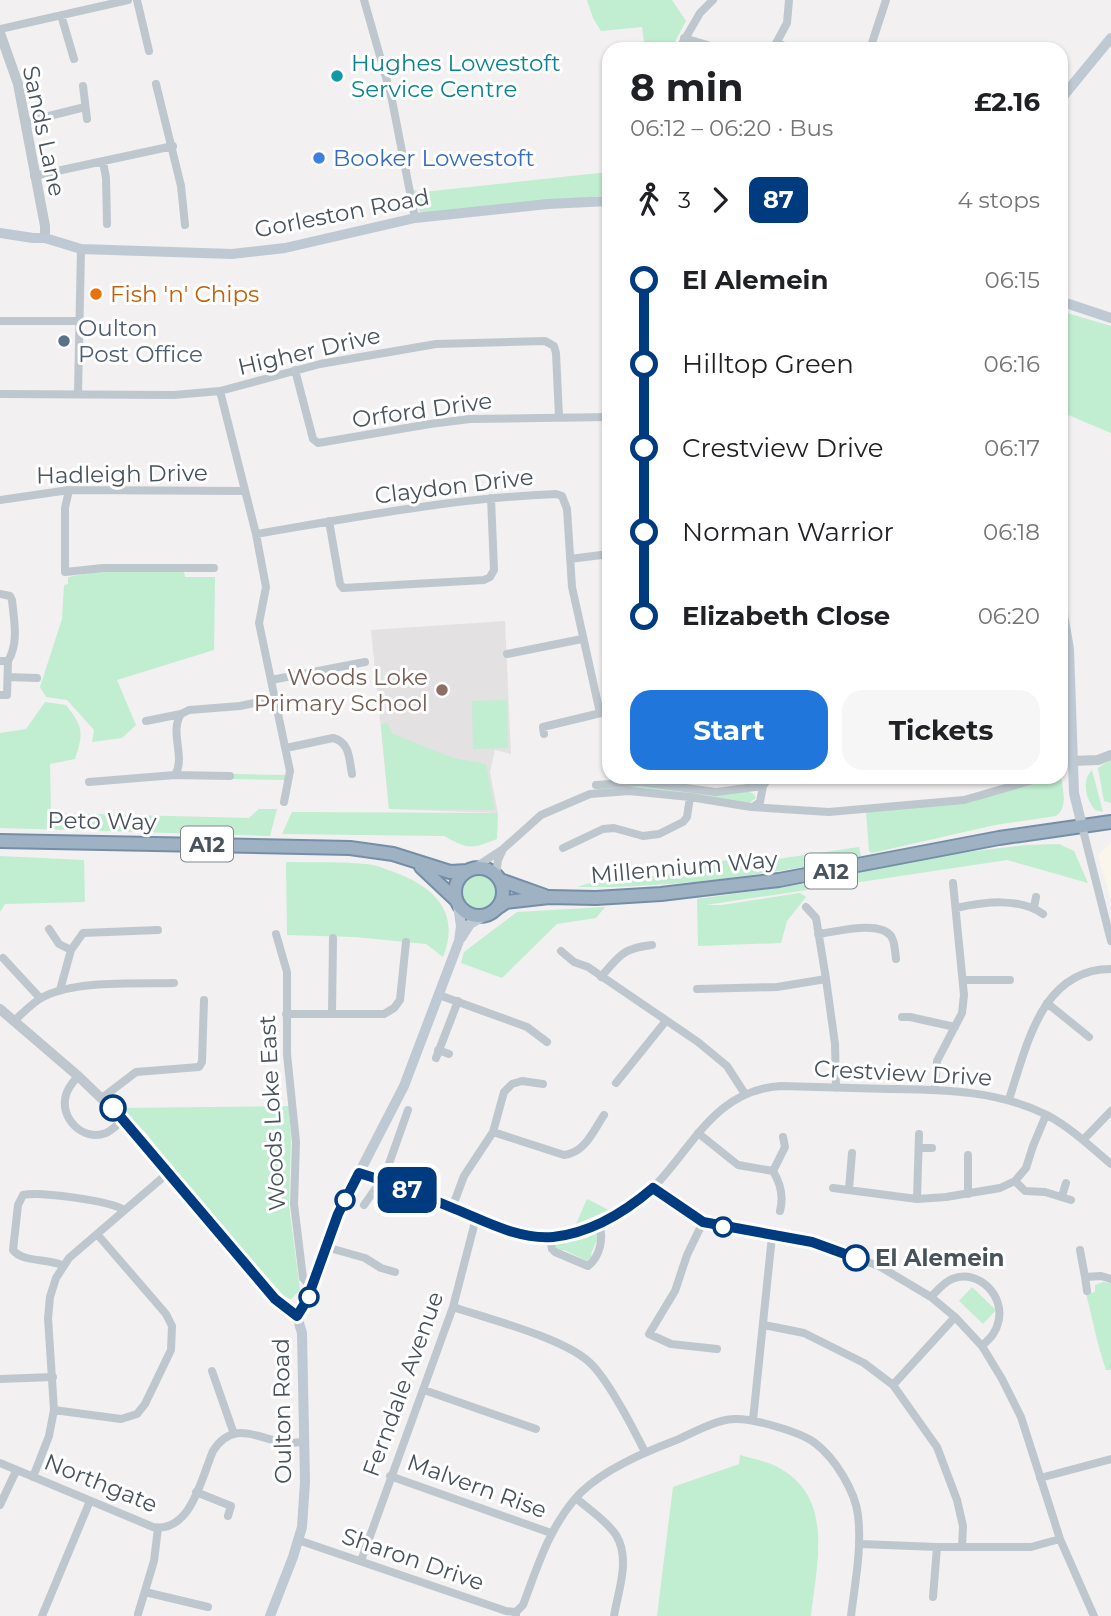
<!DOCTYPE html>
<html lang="en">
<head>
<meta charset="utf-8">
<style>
	body { margin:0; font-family:Montserrat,sans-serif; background:#f6f6f6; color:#202124; height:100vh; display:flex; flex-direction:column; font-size:26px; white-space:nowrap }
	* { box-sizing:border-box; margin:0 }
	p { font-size:23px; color:#757577 }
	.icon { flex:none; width:38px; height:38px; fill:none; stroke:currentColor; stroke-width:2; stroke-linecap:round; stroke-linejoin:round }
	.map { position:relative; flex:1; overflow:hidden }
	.panel { position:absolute; left:602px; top:42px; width:466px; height:742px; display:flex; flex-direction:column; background:#fff; border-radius:21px; box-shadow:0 2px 5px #0004 }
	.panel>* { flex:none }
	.badge { padding:0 14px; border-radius:10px; font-size:24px; line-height:46px }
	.map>.badge { position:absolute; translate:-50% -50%; box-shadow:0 0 0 4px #fff }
	.legs { display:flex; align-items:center; gap:10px; height:77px; padding:0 28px; font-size:23px }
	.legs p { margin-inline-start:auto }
	.summary { display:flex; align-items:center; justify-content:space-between; height:119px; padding:0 28px }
	h1 { font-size:38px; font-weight:700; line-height:52px }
	.action { display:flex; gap:14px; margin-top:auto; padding:14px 28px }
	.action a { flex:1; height:80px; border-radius:21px; background:#2176db; color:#fff; font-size:28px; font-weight:700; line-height:80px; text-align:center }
	.action a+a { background:#f6f6f6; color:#202124 }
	ul { padding:0 28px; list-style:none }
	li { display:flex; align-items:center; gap:24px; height:84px; font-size:26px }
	li i { display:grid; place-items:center; width:10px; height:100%; margin:0 9px; background:currentColor }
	li i::after { content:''; width:18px; height:18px; margin:-9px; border:5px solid; border-radius:50%; background:#fff }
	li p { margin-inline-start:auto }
	li:first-child i { background:linear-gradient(#0000 50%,currentColor 0) }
	li:last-child i { background:linear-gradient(currentColor 50%,#0000 0) }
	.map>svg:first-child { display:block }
	.commercial { fill:#fbf6eb }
	.education { fill:#e3e1e1 }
	.green { fill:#c1edd1 }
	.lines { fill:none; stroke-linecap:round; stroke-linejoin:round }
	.trunk-casing { stroke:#758ea8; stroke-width:16 }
	.minor { stroke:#bec7ce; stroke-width:8 }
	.tertiary { stroke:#bec7ce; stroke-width:10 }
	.secondary { stroke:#bec9d3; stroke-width:10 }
	.trunk { stroke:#9eb2c4; stroke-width:12 }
	.line-1-casing { stroke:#fff; stroke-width:16 }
	.line-1 { stroke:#003b80; stroke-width:10 }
	.culture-dot { fill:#0f9aa8; stroke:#fff; stroke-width:2.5 }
	.shop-dot { fill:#3f7fe0; stroke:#fff; stroke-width:2.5 }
	.food-dot { fill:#e8710a; stroke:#fff; stroke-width:2.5 }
	.service-dot { fill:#5c6f8a; stroke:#fff; stroke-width:2.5 }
	.education-dot { fill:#8d6e63; stroke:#fff; stroke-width:2.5 }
	.stop-1-dot { fill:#fff; stroke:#003b80; stroke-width:3.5 }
	.labels { text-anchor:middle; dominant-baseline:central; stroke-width:6; stroke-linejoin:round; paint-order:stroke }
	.shield { fill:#fff; stroke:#7f878d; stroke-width:2 }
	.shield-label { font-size:21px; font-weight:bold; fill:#48535c }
	.culture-label { font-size:23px; fill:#0d838f; stroke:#fff; text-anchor:start }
	.street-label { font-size:23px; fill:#48535c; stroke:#fff }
	.shop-label { font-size:23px; fill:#366cbe; stroke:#fff; text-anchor:start }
	.food-label { font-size:23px; fill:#c56008; stroke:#fff; text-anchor:start }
	.service-label { font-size:23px; fill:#4e5e75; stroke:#fff; text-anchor:start }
	.education-label { font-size:23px; fill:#785e54; stroke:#fff; text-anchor:end }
	.stop-label { font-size:23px; font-weight:bold; fill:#48535c; stroke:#fff; text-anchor:start }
</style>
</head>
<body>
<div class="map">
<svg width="1111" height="1616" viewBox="0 0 1111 1616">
	<rect width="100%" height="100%" fill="#f2f0f0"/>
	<path class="commercial" d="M1111 843V900L1098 855Z"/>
	<path class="education" d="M505 621 511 754 495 750 490 772 498 813 389 809 371 630Z"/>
	<path class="green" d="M587 0H672L686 21 671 49H645L642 27 601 31 593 18Z
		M609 172V195L425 215 419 211 413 190 423 192Z
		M1060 311 1111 326V433L1061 412Z
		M101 571 184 572 185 577H215L214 650 117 680 136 725 122 738 92 742 94 730 67 700 46 697 40 687 62 619 64 585 68 584V577Z
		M507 700 508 748 473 749 472 701Z
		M45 702 66 705C83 727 84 732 75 759L50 764 51 813 249 818 259 809H277L270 836 0 828V733L26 729Z
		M387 723 393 734 453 758 486 764 495 810 389 809 381 724Z
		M1110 760H1111V803L1104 801 1098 768Z
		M1092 770 1103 812 1095 810C1086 799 1081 781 1092 770Z
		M233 774 285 775V780L233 779Z
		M1061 777C1063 791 1068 807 1056 816L995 825 872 853 869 851 866 811 972 801Z
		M620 785 749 792 754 794 756 798 748 804 626 788 596 790V788Z
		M292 812 498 813 497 839C470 849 470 850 444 836L282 834Z
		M1059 844 1074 851 1088 883 1007 860 706 905H722L800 893 806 897 787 921 781 943 698 946 697 899 803 884 949 854 1026 845Z
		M859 847 861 856C768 875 672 888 577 887L586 884 671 874 747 855 757 862Z
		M0 856 84 860 85 902 5 904 0 912Z
		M286 862C314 863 345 861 373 865 380 866 387 870 394 872 434 887 461 912 443 957L426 944 355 937 287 935Z
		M458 892a20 20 0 1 1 40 0a20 20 0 1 1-40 0Z
		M605 907 596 918 557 924 502 978 461 963 464 952 517 912Z
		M289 1106 291 1141 289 1206 300 1290 291 1299 285 1297 208 1212 146 1133 121 1108Z
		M587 1199 609 1210 576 1224Z
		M595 1233H600L599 1242H596L591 1254 592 1257 587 1261 564 1250 558 1251 555 1245 587 1238Z
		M1103 1282 1111 1283V1370H1106C1097 1345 1093 1320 1086 1294L1095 1292V1285Z
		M972 1287 996 1310 983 1324 959 1301Z
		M740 1455C750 1458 761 1460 771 1464 836 1492 817 1560 811 1616H657L673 1487 739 1464Z"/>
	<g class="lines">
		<defs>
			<path id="trunk" d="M0 841 350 848 393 854 450 872 467 871
				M421 867 455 899
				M455 892a24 24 0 1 1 48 0a24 24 0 1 1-48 0Z
				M500 880 545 896
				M497 908 506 902 549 897 596 898 661 894 779 880 999 838 1111 822"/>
		</defs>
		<use href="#trunk" class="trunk-casing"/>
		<path class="minor" d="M137 0 149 51
			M364 0 391 95 415 218
			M61 15 74 59
			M0 29 128 0
			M684 38 721 49
			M778 42 788 49
			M679 49 700 13 713 0
			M773 49 787 23 789 0
			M870 49 886 0
			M156 84 181 186 185 225
			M83 86 87 119
			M25 122 85 107
			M103 162 106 178 107 224
			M34 176 173 146
			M0 321H80
			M295 370 313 439 318 443 430 424 470 419 609 417
			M220 391 256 534 266 587 259 623 290 771 284 802
			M78 393 81 249
			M0 394 174 395 220 391 320 364 436 344 545 341 554 346 556 353 559 417
			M69 490 65 508V572L103 568H214
			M0 500 69 490 245 491
			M329 521 340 584 343 588 484 580 490 577 494 570 491 498
			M256 534C356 517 455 498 556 494L562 496 567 509 572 587 600 713
			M570 559 609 554
			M0 594 10 596 12 600C14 621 19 643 8 661
			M507 654 582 639
			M0 661H8L7 695H0
			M8 677 37 678
			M271 680 365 662
			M146 721 181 714 189 710 240 706 274 699
			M544 734 543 727 609 711
			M286 748 333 738C350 742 349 759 352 774
			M175 775 230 776
			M89 782 175 775C186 757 169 732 181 714
			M596 785 640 782 716 792 763 786
			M753 807 760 802 763 786 769 777
			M1082 826 1111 941
			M563 848 603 829 614 828 643 836 659 834 683 822 687 817 690 797
			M474 868 503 849 541 815 590 794 629 791 690 797 751 807 829 812 964 800 1044 777
			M496 875 498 860 503 849
			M806 907 816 918 826 979 835 1044 836 1088
			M1034 907 1036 897
			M956 908C984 902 1019 897 1043 914
			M49 929 59 944 71 950
			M276 934 287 972V1054L296 1142 294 1204 303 1278 312 1288
			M818 934C836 932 879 920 891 936 895 942 895 951 896 959
			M561 951 574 962 588 967 698 1042 727 1066 745 1094
			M3 958 40 998
			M601 977C619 956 623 948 652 945
			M964 980H1010
			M697 989 777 987 826 979
			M60 990 71 950 83 933 158 930
			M439 995 527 1027 547 1042
			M1047 1003 1089 1037
			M286 1014H384L394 1008 400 1000 406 942
			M332 1014 333 938
			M902 1017H910L955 1027
			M14 1021C23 1013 33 1002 43 997 75 980 137 984 174 983
			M438 1050 449 1054
			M436 1058 458 1001
			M78 1076C73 1082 68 1087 66 1095 59 1118 83 1142 106 1133 113 1130 118 1124 123 1119
			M616 1083 665 1022
			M935 1089 937 1061 962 1013 964 995 953 883
			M102 1098 136 1072 199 1067 202 1062 204 1000
			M1009 1099C1027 1046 1041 969 1111 969
			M493 1132 564 1155C585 1153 593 1131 604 1115
			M698 1133 738 1165 773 1171
			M1083 1140 1111 1111
			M919 1148H932
			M968 1155V1194
			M359 1173C391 1183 423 1196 454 1209 484 1221 516 1238 550 1237 562 1237 574 1233 586 1229 610 1220 635 1206 653 1188 694 1146 715 1090 781 1086 817 1087 853 1088 889 1089 944 1090 997 1090 1047 1115 1071 1128 1091 1147 1111 1164
			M1015 1181 1025 1191 1045 1192 1071 1200
			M653 1188 703 1222 812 1243 879 1266 931 1297 955 1317 982 1346 1002 1379 1021 1417 1060 1539 1094 1616
			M833 1188 917 1199 946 1197 1000 1188 1015 1181 1026 1168 1033 1146 1046 1115
			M849 1189 852 1153
			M1062 1196 1066 1183
			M917 1199 919 1134
			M364 1205 385 1175 408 1110
			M452 1208 464 1176 493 1132 504 1092 512 1084 522 1081 543 1084
			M780 1211C784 1196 781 1184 773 1171L785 1147 783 1137
			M703 1222 687 1255 675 1291 649 1334 671 1344 717 1349
			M550 1237 552 1249 555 1252 588 1266C600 1257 604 1238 599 1224
			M326 1247 365 1258 381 1268 395 1272
			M1080 1250 1085 1277 1101 1276 1111 1279
			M64 1266C49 1258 23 1263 13 1250L18 1205 23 1195C39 1191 111 1201 124 1210
			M1085 1277 1087 1291
			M931 1297C937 1291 944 1282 952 1279 979 1268 1006 1297 998 1323 996 1333 989 1339 982 1346
			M453 1307C489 1319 560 1337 588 1361 607 1377 633 1428 645 1452
			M764 1325 804 1333 864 1363 893 1385 937 1447 957 1500 963 1526 962 1547
			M212 1371 234 1434
			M0 1379 53 1377
			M893 1385 955 1317
			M424 1390 536 1429
			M54 1410 121 1419 137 1414 145 1404 171 1350 172 1326 166 1314 97 1234
			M753 1420 772 1236
			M0 1463 153 1527C191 1533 201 1479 213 1451 234 1418 259 1440 288 1443 293 1443 299 1442 304 1442
			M390 1476 551 1533
			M33 1477 49 1436 54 1410 48 1318 50 1297 56 1278 69 1258 168 1173
			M1040 1478 1111 1459
			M196 1492 231 1506 228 1516
			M576 1498C588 1509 607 1521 616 1535 631 1559 618 1591 614 1616
			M0 1505 16 1471
			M298 1540 506 1611 516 1612
			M860 1544 937 1547H1031L1060 1539
			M361 1561 453 1307 476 1218
			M145 1592 208 1607
			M933 1597 937 1547
			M138 1614 154 1561 158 1528
			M42 1616 90 1501
			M516 1616V1612L523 1605C537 1568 548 1531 574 1500 596 1473 642 1453 674 1441 693 1433 714 1420 734 1419 752 1418 801 1432 815 1443 835 1458 855 1491 858 1515 862 1549 855 1582 851 1616"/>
		<path class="tertiary" d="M0 33 18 84 45 226V238
			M1072 761 1098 760 1111 755
			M0 1009 78 1076 123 1119 275 1299 297 1316"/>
		<path class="secondary" d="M1060 100 1111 38
			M0 233 33 238H45L81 249 232 254 285 248 415 218 548 204 609 201
			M1060 301 1111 318
			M1060 597 1069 649 1074 793 1082 826
			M461 938 470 924 484 916
			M270 1616 293 1557 302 1527 305 1482 302 1333 297 1316 312 1288 338 1214 404 1086 459 941 461 926 458 905"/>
		<use href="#trunk" class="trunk"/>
	</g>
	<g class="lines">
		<defs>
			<path id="line-1" d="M113 1108 275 1299 297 1316 307 1300 338 1214 359 1173C392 1183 424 1196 455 1209 485 1221 519 1240 553 1237 591 1233 625 1212 653 1188L703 1222 812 1242 856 1258"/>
		</defs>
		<use href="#line-1" class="line-1-casing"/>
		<use href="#line-1" class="line-1"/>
	</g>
	<circle class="culture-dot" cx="337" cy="76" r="7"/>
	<circle class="shop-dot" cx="319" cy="158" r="7"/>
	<circle class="food-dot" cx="96" cy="294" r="7"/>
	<circle class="service-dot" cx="64" cy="341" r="7"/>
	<circle class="education-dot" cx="442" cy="690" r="7"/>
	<g class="stop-1-dot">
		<circle cx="113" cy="1108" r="12"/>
		<circle cx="345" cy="1200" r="9"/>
		<circle cx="723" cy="1227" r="9"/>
		<circle cx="856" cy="1258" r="12"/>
		<circle cx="309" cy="1297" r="9"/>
	</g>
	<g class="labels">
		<g class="shield">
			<rect x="181" y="826.5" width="52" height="35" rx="5"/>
			<rect x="805" y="853.5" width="52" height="35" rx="5"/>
		</g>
		<g class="shield-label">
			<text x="207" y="844">A12</text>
			<text x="831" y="871">A12</text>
		</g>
		<g class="culture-label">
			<text x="351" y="63">Hughes Lowestoft<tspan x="351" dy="26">Service Centre</tspan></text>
		</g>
		<g class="street-label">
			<text transform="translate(44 131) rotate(78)">Sands Lane</text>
			<text transform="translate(342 213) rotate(-11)">Gorleston Road</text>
			<text transform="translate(309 351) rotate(-13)">Higher Drive</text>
			<text transform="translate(422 410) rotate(-8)">Orford Drive</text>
			<text transform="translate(122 474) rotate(-1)">Hadleigh Drive</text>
			<text transform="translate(454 486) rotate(-7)">Claydon Drive</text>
			<text transform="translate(102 821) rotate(1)">Peto Way</text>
			<text transform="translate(684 867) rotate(-5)">Millennium Way</text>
			<text transform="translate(903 1073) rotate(3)">Crestview Drive</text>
			<text transform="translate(272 1113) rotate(-93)">Woods Loke East</text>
			<text transform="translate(403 1384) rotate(-70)">Ferndale Avenue</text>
			<text transform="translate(282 1411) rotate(-91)">Oulton Road</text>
			<text transform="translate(101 1483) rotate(22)">Northgate</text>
			<text transform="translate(477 1486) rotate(20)">Malvern Rise</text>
			<text transform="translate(413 1559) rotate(19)">Sharon Drive</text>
		</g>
		<g class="shop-label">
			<text x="333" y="158">Booker Lowestoft</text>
		</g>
		<g class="food-label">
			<text x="110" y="294">Fish 'n' Chips</text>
		</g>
		<g class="service-label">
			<text x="78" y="328">Oulton<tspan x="78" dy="26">Post Office</tspan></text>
		</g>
		<g class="education-label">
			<text x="428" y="677">Woods Loke<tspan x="428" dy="26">Primary School</tspan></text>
		</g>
		<g class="stop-label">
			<text x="875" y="1258">El Alemein</text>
		</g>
	</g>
</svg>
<b class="badge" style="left:407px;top:1190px;background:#003b80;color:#fff">87</b>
<section class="panel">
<div class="summary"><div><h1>8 min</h1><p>06:12 – 06:20 · Bus</p></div><b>£2.16</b></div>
<div class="legs"><svg class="icon" aria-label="walk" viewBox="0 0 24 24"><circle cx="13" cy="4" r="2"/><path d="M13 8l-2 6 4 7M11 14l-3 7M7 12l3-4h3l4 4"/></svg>3<svg class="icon" aria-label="forward" viewBox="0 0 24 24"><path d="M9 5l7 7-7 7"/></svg><b class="badge" style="background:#003b80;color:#fff">87</b><p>4 stops</p></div>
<ul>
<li><i style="color:#003b80"></i><b>El Alemein</b><p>06:15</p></li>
<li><i style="color:#003b80"></i><span>Hilltop Green</span><p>06:16</p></li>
<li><i style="color:#003b80"></i><span>Crestview Drive</span><p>06:17</p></li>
<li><i style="color:#003b80"></i><span>Norman Warrior</span><p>06:18</p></li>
<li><i style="color:#003b80"></i><b>Elizabeth Close</b><p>06:20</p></li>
</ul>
<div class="action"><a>Start</a><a>Tickets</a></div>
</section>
</div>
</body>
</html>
